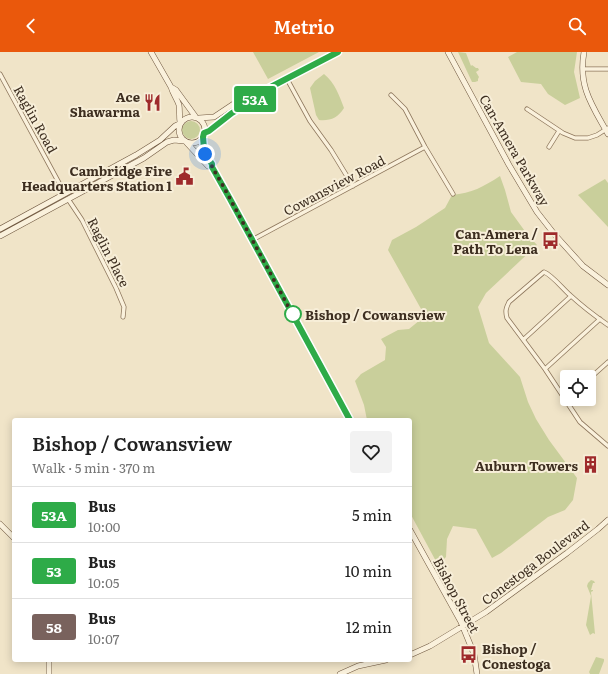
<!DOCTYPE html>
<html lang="en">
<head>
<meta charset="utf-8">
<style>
	body { margin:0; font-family:Literata,serif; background:#f2f2f2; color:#222; height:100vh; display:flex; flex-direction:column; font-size:15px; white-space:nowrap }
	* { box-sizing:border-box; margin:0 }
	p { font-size:13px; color:#767676 }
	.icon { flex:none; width:22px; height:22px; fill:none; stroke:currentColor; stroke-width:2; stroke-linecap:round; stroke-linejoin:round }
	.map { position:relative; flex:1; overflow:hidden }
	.panel { position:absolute; left:12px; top:366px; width:400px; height:244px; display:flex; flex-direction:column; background:#fff; border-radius:4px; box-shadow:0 2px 10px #0003 }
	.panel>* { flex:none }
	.badge { padding:0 8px; border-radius:3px; font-size:14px; line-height:26px }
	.buttons { position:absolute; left:560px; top:318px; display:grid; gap:8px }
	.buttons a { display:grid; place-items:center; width:36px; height:36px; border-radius:4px; background:#fff; box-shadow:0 2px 10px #0003; font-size:20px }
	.you { position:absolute; width:20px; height:20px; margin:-10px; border:3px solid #fff; border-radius:50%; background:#1a73e8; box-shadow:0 0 0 6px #1a73e833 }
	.map>.badge { position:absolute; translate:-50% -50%; box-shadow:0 0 0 2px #fff }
	.round { display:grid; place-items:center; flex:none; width:42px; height:42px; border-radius:4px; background:#f2f2f2 }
	.headline { display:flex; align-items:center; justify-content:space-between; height:68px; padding:0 20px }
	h1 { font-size:19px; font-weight:600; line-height:30px }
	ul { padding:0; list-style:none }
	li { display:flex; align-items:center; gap:12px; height:56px; padding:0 20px; border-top:1px solid #e0e0e0 }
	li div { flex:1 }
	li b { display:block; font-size:15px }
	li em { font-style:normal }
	li .badge { min-width:44px; font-weight:700; text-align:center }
	header { display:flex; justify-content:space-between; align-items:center; height:52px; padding:0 20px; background:#ea580c; color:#fff; font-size:18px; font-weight:600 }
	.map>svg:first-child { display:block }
	.green { fill:#c9cf9b }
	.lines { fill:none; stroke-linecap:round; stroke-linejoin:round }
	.street-casing { stroke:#8d765c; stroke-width:5 }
	.secondary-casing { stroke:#6f573f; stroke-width:6 }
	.street { stroke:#faf1dc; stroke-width:3.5 }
	.secondary { stroke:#faf1dc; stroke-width:5 }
	.line-casing { stroke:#fff; stroke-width:9 }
	.line { stroke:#2eab48; stroke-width:6 }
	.walk { stroke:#3d2e20; stroke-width:4; stroke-dasharray:0 7.2 }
	.stop-dot { fill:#fff; stroke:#2eab48; stroke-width:2 }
	.labels { text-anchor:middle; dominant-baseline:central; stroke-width:4; stroke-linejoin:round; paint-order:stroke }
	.poi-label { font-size:13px; font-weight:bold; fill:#3d2e20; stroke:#f7eed8; text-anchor:end }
	.street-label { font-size:13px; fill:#3d2e20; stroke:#f7eed8 }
	.stop-label { font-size:13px; font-weight:bold; fill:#3d2e20; stroke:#f7eed8; text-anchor:start }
</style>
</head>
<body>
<header><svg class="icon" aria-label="back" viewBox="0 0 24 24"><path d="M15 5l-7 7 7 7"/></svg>Metrio<svg class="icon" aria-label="search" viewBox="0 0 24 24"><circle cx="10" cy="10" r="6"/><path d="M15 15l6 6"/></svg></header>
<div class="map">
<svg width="608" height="622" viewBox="0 0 608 622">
	<rect width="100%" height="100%" fill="#f0e4c8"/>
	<path class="green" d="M253 0H319L268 27Z
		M458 0 466 1 471 14 472 13 476 16H478L479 18 476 20 479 25 478 27V29L475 30H472Z
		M517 0H577L574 20 580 46 565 53 548 42 541 32 521 30 508 5Z
		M324 22C335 31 339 43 344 56 338 66 330 69 319 68L316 63 310 36 315 29Z
		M182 78a9 9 0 1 1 18 0a9 9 0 1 1-18 0Z
		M500 124 505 138 511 160 527 182 537 193 486 241 478 255 489 291 520 325 528 350 536 367 549 388 577 426 573 448 565 458 548 465 501 501 492 506 476 477 453 474 447 487 446 505 438 513 410 461V368H367L364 353 355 329 361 322 385 308 386 295 381 287 398 278 409 277 425 264 388 198 392 188 416 175 445 156 452 143C472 141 483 135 500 124Z
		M605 127 608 131V175L578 143Z
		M591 528 594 529 595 531H593L591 538H593V539L591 540 595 582 593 581 590 583 586 573 591 544 587 534 588 531Z
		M596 605 604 607V609L599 622H590L589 620Z"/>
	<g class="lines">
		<defs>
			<path id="street" d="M583 17H608
				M0 22 65 142
				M287 27 310 69 331 98 353 134
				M391 43 405 57 425 95 453 142
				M527 57 563 81 575 86H588L597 83 608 76
				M549 95 559 79
				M68 147 82 168 116 236 124 255 123 265
				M252 188 425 95
				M608 273C595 264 582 254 570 243 563 237 552 223 544 220L509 250C506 256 505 259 507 266L545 317 580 370 608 394
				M524 287 571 244
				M545 317 600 267
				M589 327 608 310"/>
			<path id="secondary" d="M151 0 171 35C173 42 177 47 179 53 180 59 179 64 180 70
				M448 0 509 113 537 160 555 183 583 214 608 233
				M584 0C578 35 592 53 608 82
				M171 35 176 38 195 64
				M179 78a13 13 0 1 1 26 0a13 13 0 1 1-26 0Z
				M199 66 214 65 241 47 253 41 261 40 338 0
				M205 81 209 79 232 61 255 47 261 40
				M203 85V97L205 102 212 112V115L222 133 350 368
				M186 90 208 114 212 115
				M0 177 136 103 160 88 175 74 179 72
				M0 184 144 106 167 90 174 88 184 89
				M0 472 14 486
				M410 478 461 570 474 602 477 622
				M410 603 430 594 486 560 567 501 598 477 608 468
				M49 608V622
				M340 622 358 614 386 608"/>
		</defs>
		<use href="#street" class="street-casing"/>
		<use href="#secondary" class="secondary-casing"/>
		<use href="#street" class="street"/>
		<use href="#secondary" class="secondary"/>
	</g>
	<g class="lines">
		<defs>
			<path id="line" d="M338 0 261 40 255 47 232 61 209 79 204 81 203 85 204 97 205 102 212 112V115L230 147 350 368"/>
		</defs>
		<use href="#line" class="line-casing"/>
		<use href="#line" class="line"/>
		<path class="walk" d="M205 102 212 112V115L221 130 295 267 293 262"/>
	</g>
	<defs>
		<symbol id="restaurant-bare" viewBox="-9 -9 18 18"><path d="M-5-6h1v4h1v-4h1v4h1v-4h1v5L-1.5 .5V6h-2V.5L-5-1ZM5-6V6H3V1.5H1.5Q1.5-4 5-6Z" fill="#9e2a2b" stroke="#f7eed8" stroke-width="2.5" paint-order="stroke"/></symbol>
		<symbol id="civic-bare" viewBox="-9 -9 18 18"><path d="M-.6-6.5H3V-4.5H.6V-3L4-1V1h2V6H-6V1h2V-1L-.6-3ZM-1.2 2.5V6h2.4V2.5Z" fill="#9e2a2b" stroke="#f7eed8" stroke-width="2.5" paint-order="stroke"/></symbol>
		<symbol id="bus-bare" viewBox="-9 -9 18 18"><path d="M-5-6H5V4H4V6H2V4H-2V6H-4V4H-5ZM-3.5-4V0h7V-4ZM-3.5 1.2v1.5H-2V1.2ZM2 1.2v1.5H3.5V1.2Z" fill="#9e2a2b" stroke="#f7eed8" stroke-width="2.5" paint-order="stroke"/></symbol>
		<symbol id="building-bare" viewBox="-9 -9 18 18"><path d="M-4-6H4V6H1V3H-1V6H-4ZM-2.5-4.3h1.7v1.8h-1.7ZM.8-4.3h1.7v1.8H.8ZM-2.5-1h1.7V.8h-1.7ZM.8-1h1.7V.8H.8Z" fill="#9e2a2b" stroke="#f7eed8" stroke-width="2.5" paint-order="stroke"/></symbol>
	</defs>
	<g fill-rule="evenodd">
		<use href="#restaurant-bare" x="140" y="38" width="25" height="25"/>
		<use href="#civic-bare" x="172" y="112" width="25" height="25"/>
		<use href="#bus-bare" x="538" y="176" width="25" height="25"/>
		<use href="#building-bare" x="578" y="400" width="25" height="25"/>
		<use href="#bus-bare" x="456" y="590" width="25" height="25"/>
	</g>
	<circle class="stop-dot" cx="293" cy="262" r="8"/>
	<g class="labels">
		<g class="poi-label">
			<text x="140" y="44">Ace<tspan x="140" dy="15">Shawarma</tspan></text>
			<text x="172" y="118">Cambridge Fire<tspan x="172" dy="15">Headquarters Station 1</tspan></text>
			<text x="538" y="181">Can-Amera /<tspan x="538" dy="15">Path To Lena</tspan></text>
			<text x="578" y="413">Auburn Towers</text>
			<text x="482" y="596" text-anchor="start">Bishop /<tspan x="482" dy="15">Conestoga</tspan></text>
		</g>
		<g class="street-label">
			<text transform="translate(36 67) rotate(61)">Raglin Road</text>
			<text transform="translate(515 98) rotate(60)">Can-Amera Parkway</text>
			<text transform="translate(334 133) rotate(-28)">Cowansview Road</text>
			<text transform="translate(109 200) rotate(63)">Raglin Place</text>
			<text transform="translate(535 510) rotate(-37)">Conestoga Boulevard</text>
			<text transform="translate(457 543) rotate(62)">Bishop Street</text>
		</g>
		<g class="stop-label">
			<text x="305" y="262">Bishop / Cowansview</text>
		</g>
	</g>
</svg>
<div class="buttons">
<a><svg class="icon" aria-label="locate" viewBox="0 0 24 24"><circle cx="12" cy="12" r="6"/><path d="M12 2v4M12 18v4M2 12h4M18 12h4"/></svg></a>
</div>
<div class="you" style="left:205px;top:102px"></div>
<b class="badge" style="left:255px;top:47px;background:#2eab48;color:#fff">53A</b>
<section class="panel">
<div class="headline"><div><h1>Bishop / Cowansview</h1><p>Walk · 5 min · 370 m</p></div><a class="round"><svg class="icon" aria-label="heart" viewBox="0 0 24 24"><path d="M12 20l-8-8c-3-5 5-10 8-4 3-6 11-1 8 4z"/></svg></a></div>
<ul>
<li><span class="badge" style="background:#2eab48;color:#fff">53A</span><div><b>Bus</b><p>10:00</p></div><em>5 min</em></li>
<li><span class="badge" style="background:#2eab48;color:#fff">53</span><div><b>Bus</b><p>10:05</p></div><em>10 min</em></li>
<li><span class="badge" style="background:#79625d;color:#fff">58</span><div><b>Bus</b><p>10:07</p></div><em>12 min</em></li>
</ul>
</section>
</div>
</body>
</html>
